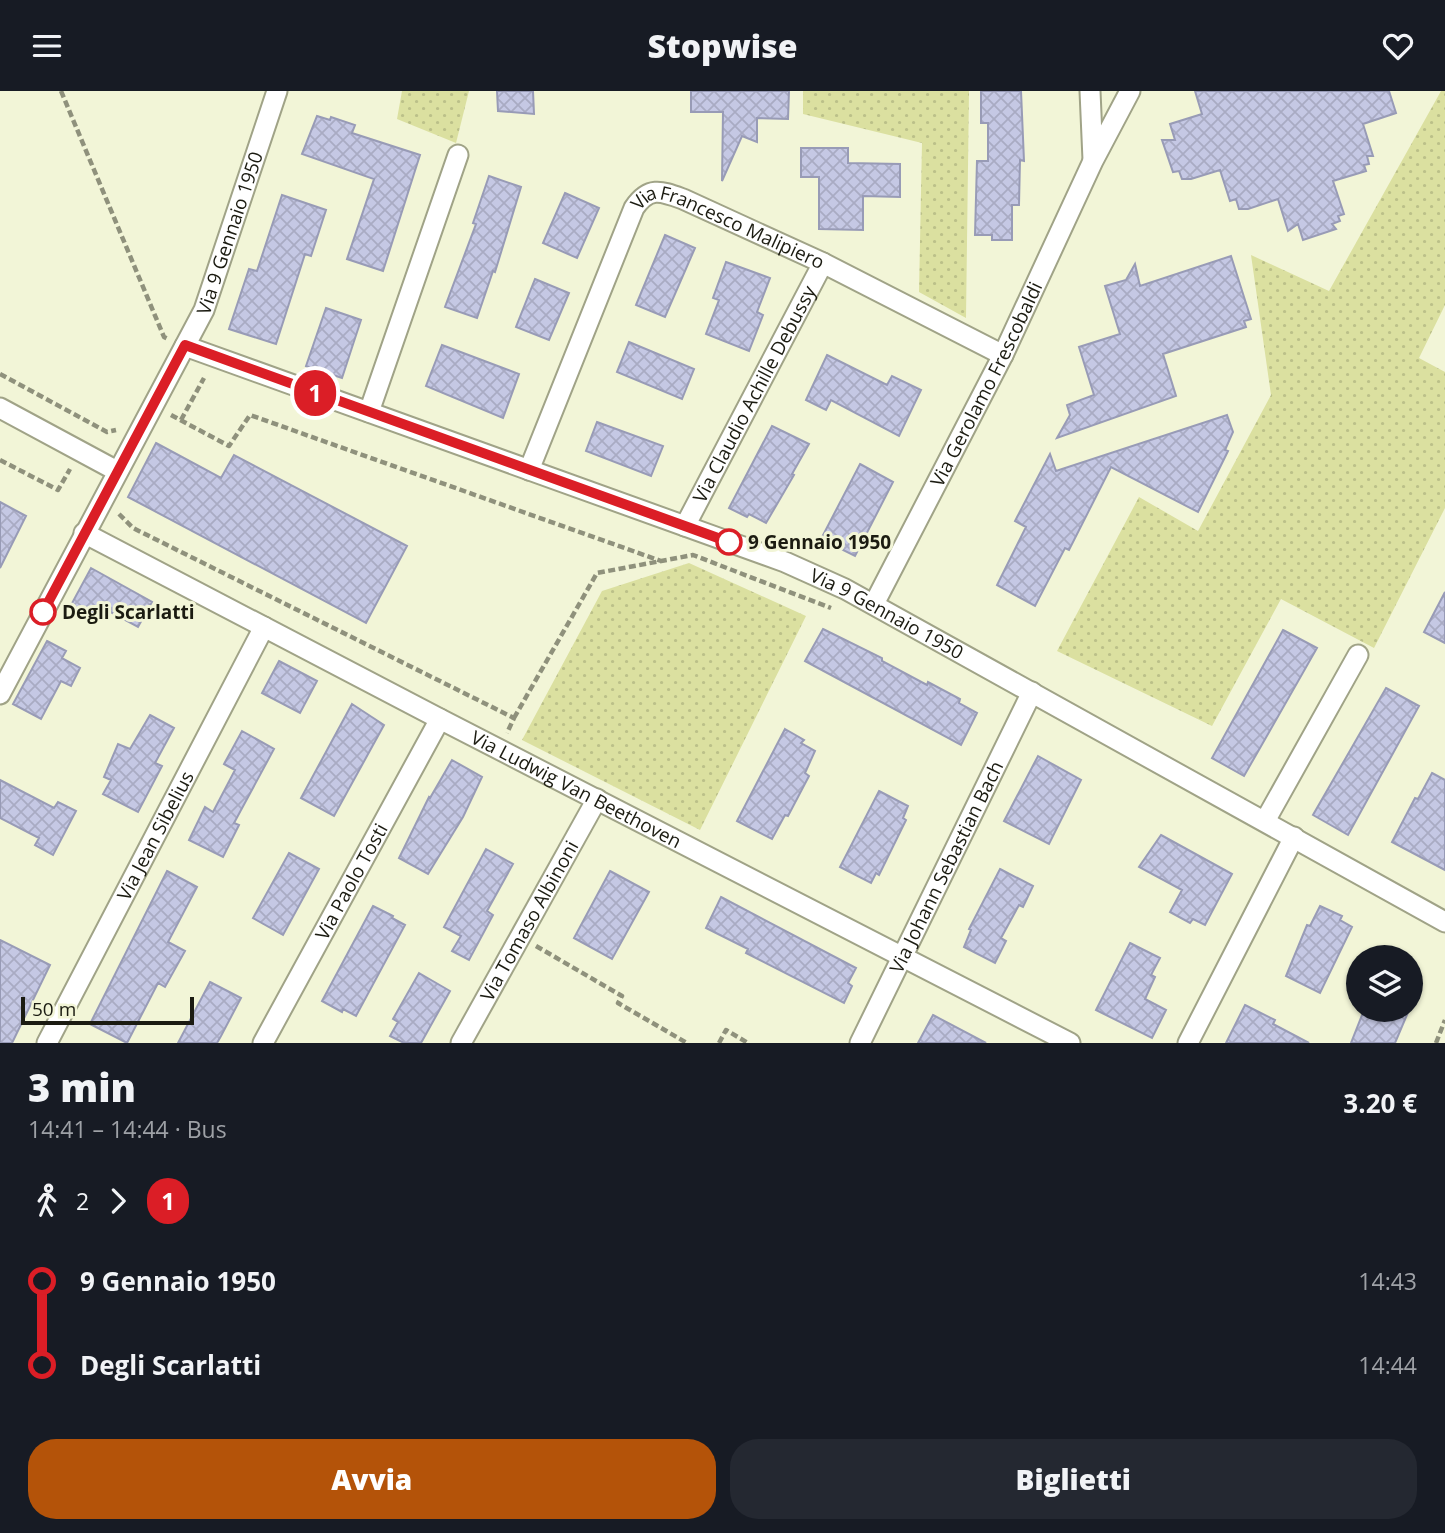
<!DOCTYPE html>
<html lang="it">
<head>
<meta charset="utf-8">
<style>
	body { margin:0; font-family:"Open Sans",sans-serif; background:#242831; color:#f1f3f6; height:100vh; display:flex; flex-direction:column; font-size:26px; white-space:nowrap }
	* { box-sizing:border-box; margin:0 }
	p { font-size:23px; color:#9ea1a6 }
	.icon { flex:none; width:38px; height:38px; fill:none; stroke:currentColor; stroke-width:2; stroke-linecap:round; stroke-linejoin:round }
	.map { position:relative; height:952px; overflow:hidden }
	.sheet { display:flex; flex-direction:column; background:#171b24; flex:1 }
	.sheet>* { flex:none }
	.badge { padding:0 14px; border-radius:23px; font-size:24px; line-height:46px }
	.controls { position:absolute; left:1346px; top:854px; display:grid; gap:14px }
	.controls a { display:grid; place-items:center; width:77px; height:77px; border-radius:50%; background:#171b24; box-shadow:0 2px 5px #0004; font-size:35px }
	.scale { position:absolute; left:21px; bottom:18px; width:173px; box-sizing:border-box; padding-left:7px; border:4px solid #1b1b11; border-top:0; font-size:19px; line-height:24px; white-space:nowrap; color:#1b1b11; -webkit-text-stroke:5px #f2f5d7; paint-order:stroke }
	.map>.badge { position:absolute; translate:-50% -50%; box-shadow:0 0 0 4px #fff }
	.legs { display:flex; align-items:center; gap:10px; height:77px; padding:0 28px; font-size:23px }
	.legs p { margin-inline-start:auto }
	.headline { display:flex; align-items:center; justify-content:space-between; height:119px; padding:0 28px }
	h1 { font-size:38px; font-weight:800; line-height:52px }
	.cta { display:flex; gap:14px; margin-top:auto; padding:14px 28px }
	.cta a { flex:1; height:80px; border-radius:28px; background:#b45309; color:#fff; font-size:28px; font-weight:800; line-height:80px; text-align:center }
	.cta a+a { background:#242831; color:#f1f3f6 }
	ul { padding:0 28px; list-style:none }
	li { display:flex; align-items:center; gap:24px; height:84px; font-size:26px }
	li i { display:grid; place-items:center; width:10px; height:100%; margin:0 9px; background:currentColor }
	li i::after { content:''; width:18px; height:18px; margin:-9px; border:5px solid; border-radius:50%; background:#171b24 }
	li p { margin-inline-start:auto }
	li:first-child i { background:linear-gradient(#0000 50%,currentColor 0) }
	li:last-child i { background:linear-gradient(currentColor 50%,#0000 0) }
	header { display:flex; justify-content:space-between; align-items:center; height:91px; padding:0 28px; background:#171b24; font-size:32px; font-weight:800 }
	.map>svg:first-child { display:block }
	.park { fill:url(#park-dots) }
	.building { fill:url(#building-cross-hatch); stroke:#989bb6; stroke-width:2 }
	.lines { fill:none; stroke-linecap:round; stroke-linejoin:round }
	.minor-casing { stroke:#a0a387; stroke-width:23 }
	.path { stroke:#8f917c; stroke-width:4.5; stroke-dasharray:7 3.5; stroke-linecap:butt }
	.minor { stroke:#fff; stroke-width:19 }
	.line-1-casing { stroke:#fff; stroke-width:16 }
	.line-1 { stroke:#db1e26; stroke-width:10 }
	.stop-1-dot { fill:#fff; stroke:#db1e26; stroke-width:3.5 }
	.labels { text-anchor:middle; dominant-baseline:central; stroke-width:6; stroke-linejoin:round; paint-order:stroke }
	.street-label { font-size:19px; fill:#1b1b11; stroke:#f2f5d7 }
	.stop-label { font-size:19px; font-weight:bold; fill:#1b1b11; stroke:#f2f5d7; text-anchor:start }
</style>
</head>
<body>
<header><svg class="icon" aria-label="menu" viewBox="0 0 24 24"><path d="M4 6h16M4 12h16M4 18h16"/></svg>Stopwise<svg class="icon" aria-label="heart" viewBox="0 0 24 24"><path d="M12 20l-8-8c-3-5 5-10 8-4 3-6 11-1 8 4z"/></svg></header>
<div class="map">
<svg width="1445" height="952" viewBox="0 0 1445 952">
	<defs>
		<pattern id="park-dots" width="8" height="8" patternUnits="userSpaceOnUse" patternTransform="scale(1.75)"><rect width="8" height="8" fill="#dbe0a0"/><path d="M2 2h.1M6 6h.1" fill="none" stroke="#bbc089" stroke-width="1.8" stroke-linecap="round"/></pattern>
		<pattern id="building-cross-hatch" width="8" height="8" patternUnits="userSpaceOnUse" patternTransform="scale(1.75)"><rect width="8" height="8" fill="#c5c8e4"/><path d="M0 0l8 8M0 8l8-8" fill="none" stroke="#a9abc3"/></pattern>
	</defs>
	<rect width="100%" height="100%" fill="#f2f5d7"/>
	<path class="park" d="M402 0H469L456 52 397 28Z
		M803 0H969L966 227 919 201 922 52 803 23Z
		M1441 0H1445V214L1419 267 1445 281V417L1374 557 1281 508 1212 635 1057 560 1139 406 1198 440 1271 304 1251 164 1329 200Z
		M689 472 806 525 700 739 522 649 602 500Z"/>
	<path class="building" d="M497 0H533L534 23 498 20Z
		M691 0H789L788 28 757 27V51L742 45 722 90 723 21H691Z
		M981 0H1021L1024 70 1020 69 1019 114H1012V149H992V144H975L977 70H988V32H981Z
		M1195 0H1389L1396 22 1363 33 1373 65H1367L1369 73 1364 74 1366 80 1333 90 1344 123 1338 125 1340 130 1332 133 1336 138 1303 149 1298 133 1288 140 1278 108 1248 118H1239L1236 108 1230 110 1220 79 1191 88H1182L1179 80 1173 81 1162 49H1175L1170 33 1202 23Z
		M317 25 330 29 331 26 355 34 352 42 420 64 383 180 347 168 374 88 302 63Z
		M801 57H848V72L900 73V106L863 105V139L819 138V86H801Z
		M489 85 521 96 495 181 493 180 477 227 445 216 476 133 473 132Z
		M565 102 599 117 577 167 543 152Z
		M282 104 326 119 311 165 305 163 276 253 229 238 249 178 257 180Z
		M665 144 695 157 665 226 636 214Z
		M1231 165 1251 228 1244 230 1246 236 1163 263 1176 305 1057 347 1070 324 1067 314 1094 304 1079 256 1120 243 1105 195 1126 189 1135 173 1140 195Z
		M726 171 770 187 757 221 763 224 749 260 706 243 719 209 713 207Z
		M535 188 569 202 549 249 516 236Z
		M326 217 361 229 342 287 306 275Z
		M629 251 694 278 682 308 617 281Z
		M442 254 519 283 503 327 426 295Z
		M827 264 887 294 892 285 921 299 899 345 831 309 826 319 806 309Z
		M1227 324 1233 341 1225 359 1228 360 1198 421 1111 376 1069 459 1065 457 1035 515 997 494 1026 436 1015 430 1050 363 1056 380Z
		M597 331 663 355 651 385 586 360Z
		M772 335 809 353 792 383 794 384 766 432 749 423 747 426 729 417Z
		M156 352 221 387 234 364 407 455 366 532 128 406Z
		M860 373 893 391 855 465 821 448Z
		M0 411 26 425 0 477Z
		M91 477 152 511 138 536 105 518 100 529 71 514Z
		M1445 501V552L1424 541Z
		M823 538 882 567V570L927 594 928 591 960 608 959 612 977 622 961 654 805 570Z
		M1283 539 1317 557 1244 685 1212 667Z
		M47 550 66 560 62 567 80 577 71 595 61 590 41 628 13 613Z
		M279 570 317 590 300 622 262 602Z
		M1386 597 1419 615 1348 744 1313 724Z
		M352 613 384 634 334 725 301 707Z
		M150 624 174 637 155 672 162 675 138 721 103 703 111 689 104 686 118 653 130 658Z
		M785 638 804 649 801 652 815 660 805 682 809 685 788 725 785 724 772 748 737 730Z
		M242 640 274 658 234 732 239 734 223 766 189 749 205 716 213 721 235 679 224 673Z
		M1038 665 1081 689 1049 753 1004 730Z
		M452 669 482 686 463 726 428 783 399 767 429 706 430 707Z
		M1432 682 1445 689V779L1392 751 1415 707 1418 708Z
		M0 689 54 717 58 711 76 720 53 764 35 754 39 747 0 727Z
		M879 700 908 715 903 727 906 729 879 784 876 782 871 792 840 776Z
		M1161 744 1232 783 1205 834 1193 828 1190 832 1170 821 1182 799 1139 776Z
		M486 758 513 773 487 820 493 824 469 869 452 860 461 845 444 836Z
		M289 762 319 778 283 844 253 827Z
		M1000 778 1033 795 1023 816 1019 814 1001 847 1006 850 995 872 964 856 971 839 969 838Z
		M167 780 197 796 168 851 185 860 165 896 158 892 127 952 90 933Z
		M610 780 649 801 612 868 574 847Z
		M721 806 856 877 848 892 852 895 844 912 746 862 748 858 706 837Z
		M373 815 393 825 392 827 405 834 356 925 343 918 342 921 322 910Z
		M1320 815 1342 825 1340 829 1352 836 1320 902 1286 885 1307 834 1310 835Z
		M0 849 50 874 12 952H0Z
		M1130 852 1160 867 1151 884 1155 886 1145 908 1166 919 1152 947 1096 919Z
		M419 882 450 900 421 952H404L390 945 398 931 393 928Z
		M210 891 241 907 221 945 217 952H178Z
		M1245 914 1275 929 1273 933 1309 952H1226Z
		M1364 919H1409L1395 952H1351Z
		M933 924 986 952H918Z"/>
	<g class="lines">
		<defs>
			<g id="minor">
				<path d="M1090 0 1093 69"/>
				<path id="s1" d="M185 255 785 471 845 498 1445 831"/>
				<path d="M0 317 117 380"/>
				<path d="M369 321 458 64"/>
				<path id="s2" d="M529 379 634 117C649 95 661 100 683 108L823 172 1003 264"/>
				<path id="s3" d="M685 435 823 172"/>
				<path id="s4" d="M84 442 440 628 1070 952"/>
				<path id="s5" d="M874 513 1003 264 1093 70 1130 0"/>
				<path id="s6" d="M0 603 204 219 277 0"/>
				<path d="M1265 730 1358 564"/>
				<path id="s7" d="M47 952 264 536"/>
				<path id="s8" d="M263 952 440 628"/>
				<path id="s9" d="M461 952 597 708"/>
				<path id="s10" d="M860 952 1032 601"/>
				<path d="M1188 952 1294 746"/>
			</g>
		</defs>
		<use href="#minor" class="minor-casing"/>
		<path class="path" d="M61 0 164 246 168 248
			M0 283 107 341 116 339
			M171 324 229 355 250 324 661 470
			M181 329 204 287
			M0 369 58 399 70 378
			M119 423 133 437 514 627 507 642
			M514 627 597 482 693 464 831 517
			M536 855 622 905 618 912 687 952
			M719 952 726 939 748 952
			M1436 952 1445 929"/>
		<use href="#minor" class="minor"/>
	</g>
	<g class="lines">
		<defs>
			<path id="line-1" d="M43 521 185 254 729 451"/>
		</defs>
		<use href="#line-1" class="line-1-casing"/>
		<use href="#line-1" class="line-1"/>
	</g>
	<g class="stop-1-dot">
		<circle cx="729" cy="451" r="12"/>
		<circle cx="43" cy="521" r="12"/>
	</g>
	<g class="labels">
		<g class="street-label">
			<text stroke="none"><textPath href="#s6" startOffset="516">Via 9 Gennaio 1950</textPath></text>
			<text stroke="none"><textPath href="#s2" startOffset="388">Via Francesco Malipiero</textPath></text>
			<text stroke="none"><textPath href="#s5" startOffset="247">Via Gerolamo Frescobaldi</textPath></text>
			<text stroke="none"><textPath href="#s3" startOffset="149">Via Claudio Achille Debussy</textPath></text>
			<text stroke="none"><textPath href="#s1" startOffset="752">Via 9 Gennaio 1950</textPath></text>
			<text stroke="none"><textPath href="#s4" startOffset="555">Via Ludwig Van Beethoven</textPath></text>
			<text stroke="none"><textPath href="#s7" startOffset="234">Via Jean Sibelius</textPath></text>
			<text stroke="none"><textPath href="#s10" startOffset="196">Via Johann Sebastian Bach</textPath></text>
			<text stroke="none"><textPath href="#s8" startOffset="184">Via Paolo Tosti</textPath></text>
			<text stroke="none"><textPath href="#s9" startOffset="140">Via Tomaso Albinoni</textPath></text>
		</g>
		<g class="stop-label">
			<text x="748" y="451">9 Gennaio 1950</text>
			<text x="62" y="521">Degli Scarlatti</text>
		</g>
	</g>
</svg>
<div class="controls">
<a><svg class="icon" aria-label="layers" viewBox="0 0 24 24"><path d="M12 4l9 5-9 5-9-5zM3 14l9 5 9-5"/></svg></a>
</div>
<div class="scale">50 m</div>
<b class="badge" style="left:315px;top:302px;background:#db1e26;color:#fff">1</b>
</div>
<section class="sheet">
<div class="headline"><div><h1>3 min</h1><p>14:41 – 14:44 · Bus</p></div><b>3.20 €</b></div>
<div class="legs"><svg class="icon" aria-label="walk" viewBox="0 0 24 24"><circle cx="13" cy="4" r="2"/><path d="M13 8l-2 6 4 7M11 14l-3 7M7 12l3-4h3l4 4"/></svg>2<svg class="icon" aria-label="forward" viewBox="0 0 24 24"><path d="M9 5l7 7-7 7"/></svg><b class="badge" style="background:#db1e26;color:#fff">1</b></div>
<ul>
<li><i style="color:#db1e26"></i><b>9 Gennaio 1950</b><p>14:43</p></li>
<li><i style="color:#db1e26"></i><b>Degli Scarlatti</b><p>14:44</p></li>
</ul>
<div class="cta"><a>Avvia</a><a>Biglietti</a></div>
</section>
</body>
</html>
